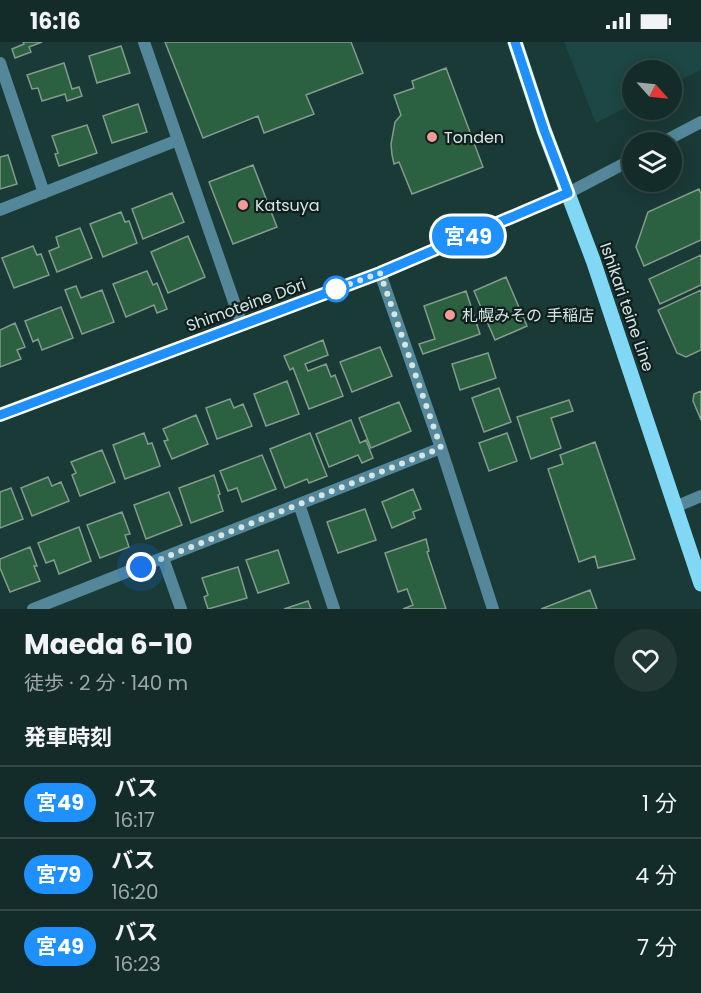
<!DOCTYPE html>
<html lang="ja">
<head>
<meta charset="utf-8">
<style>
	body { margin:0; font-family:Poppins,"Noto Sans JP",sans-serif; background:#213835; color:#f1f3f6; height:100vh; display:flex; flex-direction:column; font-size:22px; white-space:nowrap }
	* { box-sizing:border-box; margin:0 }
	p { font-size:20px; color:#9da7a8 }
	.icon { flex:none; width:33px; height:33px; fill:none; stroke:currentColor; stroke-width:2; stroke-linecap:round; stroke-linejoin:round }
	.map { position:relative; height:567px; overflow:hidden }
	.details { display:flex; flex-direction:column; background:#142c29; flex:1 }
	.details>* { flex:none }
	.badge { padding:0 12px; border-radius:20px; font-size:21px; line-height:39px }
	.needle { width:39px; rotate:117deg }
	.controls { position:absolute; left:622px; top:18px; display:grid; gap:12px }
	.controls a { display:grid; place-items:center; width:60px; height:60px; border-radius:50%; background:#142c29; box-shadow:0 3px 15px #0003,0 0 0 2px #334846; font-size:30px }
	.you { position:absolute; width:30px; height:30px; margin:-15px; border:4px solid #fff; border-radius:50%; background:#1a73e8; box-shadow:0 0 0 9px #1a73e833 }
	.map>.badge { position:absolute; translate:-50% -50%; box-shadow:0 0 0 3px #fff }
	h2 { padding:0 24px; font-size:22px; line-height:54px }
	.round { display:grid; place-items:center; flex:none; width:63px; height:63px; border-radius:32px; background:#213835 }
	.summary { display:flex; align-items:center; justify-content:space-between; height:102px; padding:0 24px }
	h1 { font-size:28px; font-weight:700; line-height:45px }
	ul { padding:0; list-style:none }
	li { display:flex; align-items:center; gap:18px; height:72px; padding:0 24px; border-top:2px solid #334846 }
	li div { flex:1 }
	li b { display:block; font-size:22px }
	li em { font-style:normal }
	li .badge { min-width:66px; font-weight:700; text-align:center }
	.status { display:flex; justify-content:space-between; align-items:center; height:42px; padding:0 30px; background:#142c29; direction:ltr }
	.status svg { height:16px; fill:currentColor }
	.map>svg:first-child { display:block }
	.built { fill:#1c4744 }
	.building { fill:#2b6041; stroke:#839c8b; stroke-width:1.5 }
	.lines { fill:none; stroke-linecap:round; stroke-linejoin:round }
	.minor { stroke:#538799; stroke-width:12 }
	.tertiary { stroke:#538799; stroke-width:12 }
	.secondary { stroke:#60b6d3; stroke-width:12 }
	.primary { stroke:#81d8f5; stroke-width:15 }
	.line-casing { stroke:#fff; stroke-width:14 }
	.line { stroke:#1e90ff; stroke-width:9 }
	.walk { stroke:#d4e6e4; stroke-width:6; stroke-dasharray:0 10.8 }
	.poi-dot { fill:#f59b97; stroke:#101e1d; stroke-width:2 }
	.stop-dot { fill:#fff; stroke:#1e90ff; stroke-width:3 }
	.labels { text-anchor:middle; dominant-baseline:central; stroke-width:4.5; stroke-linejoin:round; paint-order:stroke }
	.poi-label { font-size:16px; fill:#d4e6e4; stroke:#101e1d; text-anchor:start }
	.street-label { font-size:16px; fill:#d4e6e4; stroke:#101e1d }
</style>
</head>
<body>
<div class="status"><b>16:16</b><svg viewBox="0 0 49 12"><path d="M0 12V9h3v3zM5 12V6h3v6zM10 12V3h3v9zM15 12V0h3v12zM26 1h20v11H26zM47 4h2v5h-2z"/></svg></div>
<div class="map">
<svg width="701" height="567" viewBox="0 0 701 567">
	<rect width="100%" height="100%" fill="#1a3a37"/>
	<path class="built" d="M564 0H701V28L672 42V28H633V62L596 81Z"/>
	<path class="building" d="M23 0H42L29 5 31 10 15 16 12 7 24 2Z
		M165 0H351L363 31 306 53 314 72 264 91 258 74 203 96Z
		M121 4 130 31 97 41 89 14Z
		M64 21 72 47 79 45 82 54 67 59 65 52 42 59 38 46 32 47 27 33Z
		M446 26 483 125 412 152 399 120 394 122 392 113 391 102 395 80 401 73 394 53 414 46 412 39Z
		M138 62 147 90 112 101 103 74Z
		M87 83 97 111 59 124 55 112 58 111 52 94Z
		M8 113 17 142 0 147V115Z
		M253 123 277 185 233 202 209 140Z
		M699 147 701 152V198L644 224 636 205 648 170Z
		M172 151 184 180 143 197 132 167Z
		M121 170 125 180 129 179 137 201 103 215 90 182Z
		M80 186 92 216 57 230 49 209 59 205 56 195Z
		M188 194 205 235 168 251 151 210Z
		M33 204 37 213 41 212 49 233 14 246 2 216Z
		M701 213V243L660 262 649 237Z
		M147 229 153 243 157 241 167 267 157 271 154 263 126 275 113 242Z
		M506 235 527 284 495 298 474 249Z
		M76 244 81 256 102 248 114 280 82 292 65 248Z
		M701 248V308L686 315 677 311 658 268Z
		M466 249 480 292 423 312 419 302 435 297 424 264Z
		M61 265 73 296 42 308 38 297 33 300 25 279Z
		M15 281 25 305 17 308 21 317 0 325V288Z
		M323 298 328 313 305 322 308 329 326 322 331 335 335 333 343 354 309 367 293 326 290 328 284 314Z
		M380 305 392 334 352 350 340 320Z
		M488 311 496 336 460 348 452 322Z
		M287 339 299 372 266 384 254 352Z
		M499 346 511 380 484 390 472 356Z
		M701 349V378L693 359 694 352Z
		M230 357 234 366 243 362 252 384 217 397 206 366Z
		M569 358 573 369 551 376 561 406 531 417 517 375Z
		M399 360 411 389 371 406 359 376Z
		M196 373 208 402 172 417 164 399 168 398 163 387Z
		M351 378 360 401 366 398 373 416 362 421 358 413 329 425 316 392Z
		M144 391 148 402 152 401 160 424 125 437 113 403Z
		M310 391 327 434 309 441 307 437 285 446 270 407Z
		M507 391 517 419 489 429 479 401Z
		M595 400 635 517 598 526 595 514 579 520 548 427 563 422 560 413Z
		M102 408 115 440 80 454 72 433 76 431 71 420Z
		M262 413 276 447 242 460 237 446 228 449 220 429Z
		M214 433 220 452 218 453 223 469 191 481 179 446Z
		M48 435 52 444 61 440 69 459 32 474 21 446Z
		M11 446 23 477 0 486V450Z
		M413 447 421 467 413 470 415 476 392 486 382 460Z
		M169 450 182 483 146 497 134 463Z
		M365 467 376 498 338 511 327 480Z
		M122 470 130 492 125 493 129 505 100 516 87 483Z
		M79 485 91 519 59 532 54 518 46 521 38 501Z
		M426 497 429 509 427 510 446 567H403L413 563 407 547 398 550 385 511Z
		M30 505 37 524H34L40 539 10 550 0 526V517Z
		M278 508 289 541 258 551 246 518Z
		M238 525 247 556 208 567 204 555 208 553 202 536Z
		M590 548 597 567H541Z
		M308 559 311 567H284Z"/>
	<g class="lines">
		<path class="minor" d="M144 0 242 283
			M0 21 44 151
			M0 168 178 98
			M380 231 441 406 493 567
			M299 462 334 567
			M675 465 701 454
			M163 516 181 567
			M33 567 441 406"/>
		<path class="tertiary" d="M663 100 701 80
			M568 151 633 117"/>
		<path class="secondary" d="M0 373 380 231 568 151"/>
		<path class="primary" d="M515 0 544 88 593 218 701 542"/>
	</g>
	<g class="lines">
		<defs>
			<path id="line" d="M0 373 380 231 568 151 544 88 515 0"/>
		</defs>
		<use href="#line" class="line-casing"/>
		<use href="#line" class="line"/>
		<path class="walk" d="M141 525 441 406 380 231 336 247"/>
	</g>
	<g class="poi-dot">
		<circle cx="432" cy="95" r="6"/>
		<circle cx="243" cy="163" r="6"/>
		<circle cx="450" cy="273" r="6"/>
	</g>
	<circle class="stop-dot" cx="336" cy="247" r="12"/>
	<g class="labels">
		<g class="poi-label">
			<text x="444" y="95">Tonden</text>
			<text x="255" y="163">Katsuya</text>
			<text x="462" y="273">札幌みその 手稲店</text>
		</g>
		<g class="street-label">
			<text transform="translate(246 263) rotate(-20)">Shimoteine Dōri</text>
			<text transform="translate(627 265) rotate(71)">Ishikari teine Line</text>
		</g>
	</g>
</svg>
<div class="controls">
<a><svg class="needle" viewBox="-14 -14 28 28"><path d="M0-13l5 13h-10z" fill="#e53935"/><path d="M0 13l5-13h-10z" fill="#9da7a8"/></svg></a>
<a><svg class="icon" aria-label="layers" viewBox="0 0 24 24"><path d="M12 4l9 5-9 5-9-5zM3 14l9 5 9-5"/></svg></a>
</div>
<div class="you" style="left:141px;top:525px"></div>
<b class="badge" style="left:468px;top:194px;background:#1e90ff;color:#fff">宮49</b>
</div>
<section class="details">
<div class="summary"><div><h1>Maeda 6-10</h1><p>徒歩 · 2 分 · 140 m</p></div><a class="round"><svg class="icon" aria-label="heart" viewBox="0 0 24 24"><path d="M12 20l-8-8c-3-5 5-10 8-4 3-6 11-1 8 4z"/></svg></a></div>
<h2>発車時刻</h2>
<ul>
<li><span class="badge" style="background:#1e90ff;color:#fff">宮49</span><div><b>バス</b><p>16:17</p></div><em>1 分</em></li>
<li><span class="badge" style="background:#1e90ff;color:#fff">宮79</span><div><b>バス</b><p>16:20</p></div><em>4 分</em></li>
<li><span class="badge" style="background:#1e90ff;color:#fff">宮49</span><div><b>バス</b><p>16:23</p></div><em>7 分</em></li>
</ul>
</section>
</body>
</html>
